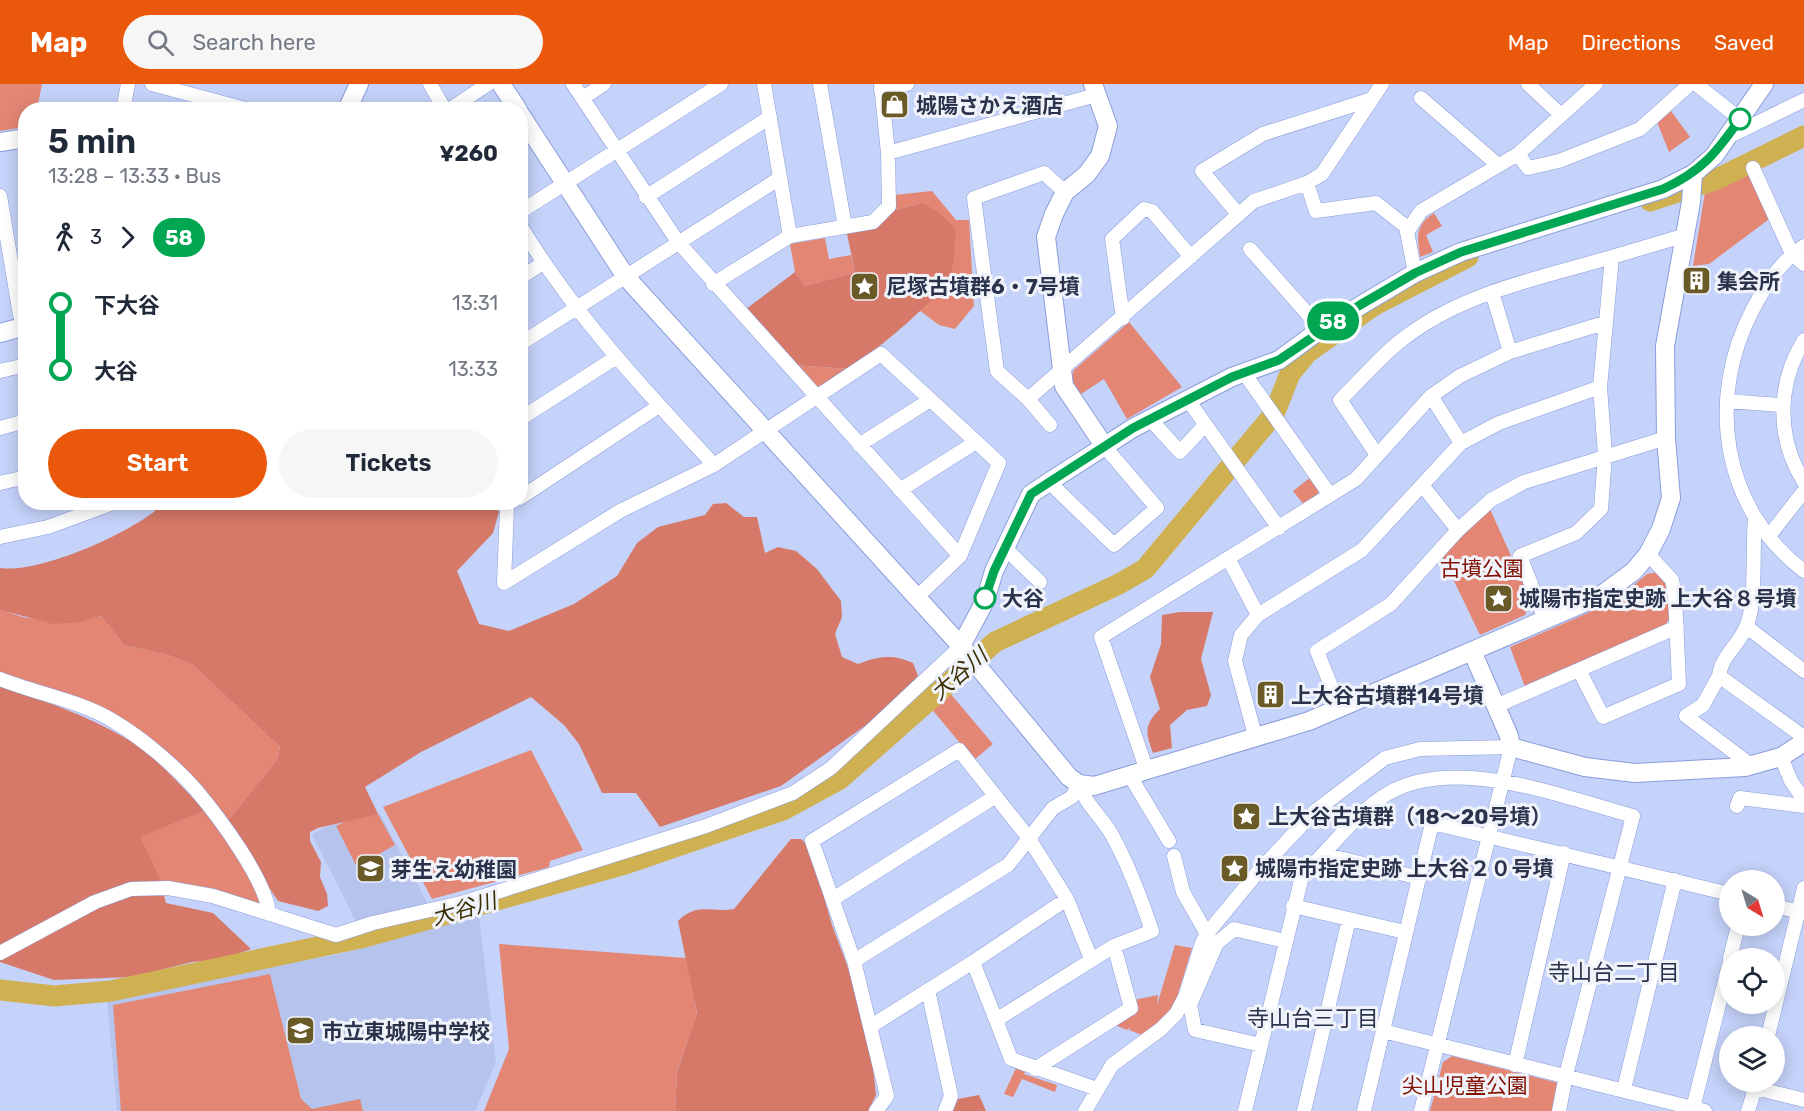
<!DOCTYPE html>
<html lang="en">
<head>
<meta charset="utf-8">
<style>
	body { margin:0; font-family:Rubik,"Noto Sans JP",sans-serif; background:#f6f6f7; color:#1f2937; height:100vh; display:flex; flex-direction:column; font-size:22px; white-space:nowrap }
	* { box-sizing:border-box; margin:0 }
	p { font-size:20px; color:#747a83 }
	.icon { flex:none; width:33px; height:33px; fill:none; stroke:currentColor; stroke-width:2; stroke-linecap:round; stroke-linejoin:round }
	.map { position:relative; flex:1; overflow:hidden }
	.panel { position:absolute; left:18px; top:18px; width:510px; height:408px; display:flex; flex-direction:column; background:#fff; border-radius:24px; box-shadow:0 3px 15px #0003 }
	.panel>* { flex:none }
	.badge { padding:0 12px; border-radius:20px; font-size:21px; line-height:39px }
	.needle { width:39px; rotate:142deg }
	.tools { position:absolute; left:1719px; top:786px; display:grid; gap:12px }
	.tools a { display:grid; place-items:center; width:66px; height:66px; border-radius:50%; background:#fff; box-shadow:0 3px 15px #0003; font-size:30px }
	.map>.badge { position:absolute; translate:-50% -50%; box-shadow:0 0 0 3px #fff }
	.legs { display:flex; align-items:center; gap:9px; height:66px; padding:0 30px; font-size:20px }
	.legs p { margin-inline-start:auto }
	.head { display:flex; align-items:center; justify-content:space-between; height:102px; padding:0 30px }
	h1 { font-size:33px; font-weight:600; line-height:45px }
	.button { display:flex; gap:12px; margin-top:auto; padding:12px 30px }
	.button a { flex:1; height:69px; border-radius:36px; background:#ea580c; color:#fff; font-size:24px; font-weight:600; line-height:69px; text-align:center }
	.button a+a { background:#f6f6f7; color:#1f2937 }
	ul { padding:0 30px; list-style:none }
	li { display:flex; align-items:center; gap:21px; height:66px; font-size:22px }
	li i { display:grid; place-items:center; width:9px; height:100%; margin:0 8px; background:currentColor }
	li i::after { content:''; width:15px; height:15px; margin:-8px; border:4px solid; border-radius:50%; background:#fff }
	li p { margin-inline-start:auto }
	li:first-child i { background:linear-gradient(#0000 50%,currentColor 0) }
	li:last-child i { background:linear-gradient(currentColor 50%,#0000 0) }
	header { display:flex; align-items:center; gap:36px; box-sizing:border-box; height:84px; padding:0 30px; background:#ea580c; color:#fff }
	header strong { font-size:28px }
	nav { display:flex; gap:33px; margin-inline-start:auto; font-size:21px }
	.search { width:420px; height:54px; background:#f6f6f7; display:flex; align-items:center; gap:15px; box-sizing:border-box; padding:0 21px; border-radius:33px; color:#747a83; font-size:22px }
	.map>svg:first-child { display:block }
	.built { fill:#b5c3ed }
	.green { fill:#e48674 }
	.forest { fill:#d67968 }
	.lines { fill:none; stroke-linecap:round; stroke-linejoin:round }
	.river { stroke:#cfb152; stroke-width:21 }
	.minor-casing { stroke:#8b9ddb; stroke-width:15 }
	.tertiary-casing { stroke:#8b9ddb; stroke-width:20 }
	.minor { stroke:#fff; stroke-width:14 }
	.tertiary { stroke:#fff; stroke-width:18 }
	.line-1-casing { stroke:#fff; stroke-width:14 }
	.line-1 { stroke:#00a651; stroke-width:9 }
	.stop-1-dot { fill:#fff; stroke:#00a651; stroke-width:3 }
	.labels { text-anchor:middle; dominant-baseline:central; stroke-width:6; stroke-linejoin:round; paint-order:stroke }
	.poi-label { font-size:21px; font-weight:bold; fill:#2b334c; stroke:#f1f3fa; text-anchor:start }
	.park-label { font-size:21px; fill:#820f00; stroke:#f1f3fa }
	.stop-label { font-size:21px; font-weight:bold; fill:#2b334c; stroke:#f1f3fa; text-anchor:start }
	.water-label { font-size:22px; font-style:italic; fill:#3b2f04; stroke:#f1f3fa }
	.neighbourhood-label { font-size:22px; fill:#2b334c; stroke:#f1f3fa }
</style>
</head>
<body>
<header>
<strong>Map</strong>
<div class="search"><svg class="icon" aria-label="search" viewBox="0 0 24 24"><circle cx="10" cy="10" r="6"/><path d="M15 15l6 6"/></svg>Search here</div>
<nav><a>Map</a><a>Directions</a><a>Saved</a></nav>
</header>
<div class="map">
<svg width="1804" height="1027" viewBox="0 0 1804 1027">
	<rect width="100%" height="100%" fill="#c5d2f9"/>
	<path class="built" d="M375 728 380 730 428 820 356 838 312 750 348 733Z
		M479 832 496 978 475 1027H117L107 915 340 870Z"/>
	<path class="green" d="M0 0H42L37 25 26 26 25 43 0 47Z
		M1671 27 1690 53 1669 68 1657 38Z
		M1751 89 1772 133 1709 180 1693 182 1705 108Z
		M932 107 956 136H969L974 222 955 245 939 241 919 226 951 189 922 119 895 126 894 111Z
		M1434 129 1442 142 1426 151 1433 168 1420 173C1417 153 1415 141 1434 129Z
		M825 154 829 175 851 171 855 188 805 202 795 188 790 160Z
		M1129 238 1182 303 1127 335 1104 295 1078 312 1071 293 1074 286Z
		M794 281 850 285 818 306Z
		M1311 393 1319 405 1317 412 1304 421 1293 407Z
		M1490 425 1531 516 1525 531 1480 551 1442 472Z
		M1659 488 1668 500 1670 533 1666 540 1525 603 1510 563 1615 517 1647 490Z
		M0 526C10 528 19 533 28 534 53 538 77 539 101 532L124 561 168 571 193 581 280 663 277 676 226 739 122 635 0 591Z
		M949 608 993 660 974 676 930 623Z
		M531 666 583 766 550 777 549 783 432 815 383 723Z
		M205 727 235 765 263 820 261 822 161 800 139 753Z
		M378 730 395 761 379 770 383 780 361 791 336 742 350 735Z
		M499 860 686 874 697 931 677 987 675 1027H484L509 965Z
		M1175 861 1192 864 1174 923 1147 953 1129 946 1131 943 1127 946 1115 941 1134 916 1158 911 1157 921Z
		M270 890 301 1015 312 1025 360 1015 363 1027H121L113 921Z
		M1452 972 1562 1000 1557 1027H1430L1443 978Z
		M1016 984 1025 988 1024 990 1057 1001 1055 1008 1022 995 1013 1013 1004 1010Z"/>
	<path class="forest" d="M922 119 940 129 956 146C954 159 955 176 951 188 942 215 874 267 850 285L794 281 746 225 795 188 805 202 855 188 847 150 875 142 895 126Z
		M155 419H493L499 428 493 449 457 487 479 540 509 547 574 520 617 492 637 459 658 443 705 431 713 420 726 419 744 433H757L765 469 778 463 796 467 817 485 841 517 842 533 835 550 842 573 858 580C880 572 892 570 913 579L918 592 887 626 781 702 660 743 636 709H602L579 660 564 641 531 613 421 668 365 703 378 730 318 744 310 748V757L321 778 320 793 327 810 328 822 318 827 278 817 226 739 277 676 280 663 193 581 168 571 124 561 101 532 79 538 53 540 0 526V484C38 490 125 451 155 427Z
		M1180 528H1213L1201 575 1211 611 1207 622 1187 626 1170 641 1172 664 1153 669C1146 649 1143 642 1160 625L1150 593 1161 560 1162 531Z
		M0 601C43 617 87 631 127 655 157 673 181 702 205 727L140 753 159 793 166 819 213 829 251 865 225 875 192 878 132 893 54 896 0 878Z
		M791 755H801L809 762 832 841 868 937 876 1011 868 1027H675L677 988 697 930 678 837C697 818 710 829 734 825Z
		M979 1011 986 1027H953L958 1015Z"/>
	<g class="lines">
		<path class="river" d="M1650 117 1717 95 1804 52
			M0 906 54 912 111 907 365 853 622 781 783 726 840 695 995 558 1119 500 1145 485 1274 330 1290 290 1307 269 1373 222 1468 173"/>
		<defs>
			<path id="minor" d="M152 0 249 26
				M430 0 445 26
				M573 0 678 158 960 472
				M764 0 790 152
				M820 0 845 143
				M1528 0 1561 31
				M1696 0 1740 35
				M881 5 907 0
				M583 14 604 0
				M1421 14 1498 81
				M123 26 128 0
				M449 26 488 0
				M1728 53 1804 16
				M888 69 1096 11
				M1518 70 1528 84 1559 77 1640 45 1690 0
				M1753 84 1792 170 1804 180
				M1307 99 1316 127 1376 119 1409 145
				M1065 108 1044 89 974 114 997 287 1028 315 1254 117 1307 99 1322 90 1382 0
				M0 112 20 231 26 247
				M646 113 770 33
				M520 128 721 0
				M1238 130 1202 87 1263 50 1372 15
				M520 141C575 232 642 303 714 381
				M1804 162C1781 177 1766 200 1753 225 1706 314 1721 424 1804 487
				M1250 165 1321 245
				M1415 189 1407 148 1421 127 1518 70 1596 0
				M520 194 543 179
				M713 200 790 152 873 138 889 122 888 69 881 0
				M1492 208 1510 268
				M1123 234 1112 155 1144 125 1152 127 1191 173
				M1804 256C1777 300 1776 354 1804 398
				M520 260 780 94
				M0 287 26 281
				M1244 289 1330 411
				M1431 312 1461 359
				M1028 315 1050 341
				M1188 316 1279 444
				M1727 317 1781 321
				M520 335 615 274
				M1151 336 1180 368 1205 341
				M0 344 26 337
				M859 361 930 316
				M1377 371 1340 316C1360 297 1378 275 1399 258 1459 209 1540 194 1612 173
				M1049 398 1114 461 1157 424 1105 363
				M0 399 26 393
				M1422 401 1458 446
				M900 406 976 358
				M520 414 659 322
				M504 418 507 423 504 499 620 427 714 381 881 270 999 379 960 472 916 514
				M1755 435C1752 464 1757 520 1746 543 1739 561 1721 572 1719 592L1804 653
				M1769 452 1804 407
				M0 453 48 443 116 418
				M1005 464 1040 498
				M1228 474 1258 531
				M1545 535 1520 472 1576 449 1601 425 1605 371 1600 303 1612 173 1686 151
				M1747 543 1804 587
				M1579 586 1603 633 1679 600 1675 511 1672 496 1648 470
				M1719 592 1703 621 1686 632 1751 681
				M0 595C37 610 82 617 115 638 143 655 174 681 196 706 218 732 267 797 269 830
				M1496 622 1677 543
				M1340 624 1317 567 1391 520 1458 446 1491 416 1524 398 1666 354
				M1256 655 1235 577 1241 551 1258 531 1362 466 1461 359 1499 339 1600 303
				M1781 673 1791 697 1804 716
				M1147 687 1101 553 1356 395 1431 312 1460 292 1510 268 1604 239
				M1130 692 1169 757
				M1737 722 1740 714 1804 722
				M1323 770C1342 750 1363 724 1387 710 1455 670 1563 713 1633 732L1566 991 1559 1027
				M1174 772 1183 808 1207 850
				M833 815 996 712
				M1293 822 1405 848
				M1774 822 1804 829
				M0 869 95 818 131 805 168 804 213 812 336 851 373 839 465 818 706 742 793 709 831 684 961 562
				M1730 874 1738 842
				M854 877 1008 781 1053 724 1072 713 1079 700
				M973 878 1067 815
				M928 906 951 1012 945 1027
				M996 936 1011 975 1097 1005
				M871 942 973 878 996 936 1114 862 1152 847C1141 814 1129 782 1112 751 1102 733 1085 720 1079 700
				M1383 947 1705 1027
				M1768 952 1804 804
				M1261 961 1195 946 1190 921 1217 859 1234 845 1285 857
				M1515 981 1564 769
				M1035 985 1131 924 1114 862
				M1756 1004 1804 1016
				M1624 1005 1675 796
				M1693 1024 1730 877
				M876 1027 887 1012 854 877 812 757 959 666 1028 753 1067 815 1091 875
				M1085 1027 1112 981 1161 945 1176 930 1185 913 1202 859 1210 846 1257 789 1315 727 1385 674 1420 665 1511 663 1421 1027
				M1245 1027 1302 792 1323 770 1420 794
				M1304 1027 1349 835
				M1364 1027 1432 739 1730 810
				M1748 1027 1757 998"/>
			<path id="tertiary" d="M501 0 518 26
				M1093 0 1108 42 1100 72 1087 90 1065 108 1054 130 1046 153 1064 302 1105 363
				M347 26 359 0
				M520 30 626 193 961 562 1069 693 1079 700 1094 702 1309 637 1600 512 1634 487 1648 470 1661 445 1671 414 1666 354 1665 262 1691 118 1693 90
				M0 58 26 54
				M0 249 26 242
				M961 562 985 517 994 487 1031 410 1049 398 1133 344 1232 293 1279 276 1321 245 1415 189 1461 168 1663 105 1693 90 1714 72 1764 0
				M1472 567 1509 652 1511 663 1585 683 1635 689 1745 683 1781 673 1804 658"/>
		</defs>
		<use href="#minor" class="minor-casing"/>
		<use href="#tertiary" class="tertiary-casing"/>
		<use href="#minor" class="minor"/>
		<use href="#tertiary" class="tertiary"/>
	</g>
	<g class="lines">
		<defs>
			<path id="line-1" d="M985 514 994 487 1031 410 1133 344 1232 293 1279 276 1360 221 1415 189 1461 168 1663 105C1702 87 1716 69 1740 35"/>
		</defs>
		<use href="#line-1" class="line-1-casing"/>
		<use href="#line-1" class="line-1"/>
	</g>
	<defs>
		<symbol id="shop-square" viewBox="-11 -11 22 22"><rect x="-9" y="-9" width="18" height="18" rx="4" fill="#6a5a28" stroke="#f1f3fa"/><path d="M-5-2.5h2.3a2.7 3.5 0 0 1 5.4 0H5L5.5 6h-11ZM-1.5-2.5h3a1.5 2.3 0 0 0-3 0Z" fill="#fff"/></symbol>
		<symbol id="building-square" viewBox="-11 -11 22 22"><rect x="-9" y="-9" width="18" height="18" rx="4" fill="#6a5a28" stroke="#f1f3fa"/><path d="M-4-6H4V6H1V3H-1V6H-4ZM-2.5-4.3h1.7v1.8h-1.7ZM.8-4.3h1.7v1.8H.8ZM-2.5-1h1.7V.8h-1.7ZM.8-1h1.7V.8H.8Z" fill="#fff"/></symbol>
		<symbol id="sight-square" viewBox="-11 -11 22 22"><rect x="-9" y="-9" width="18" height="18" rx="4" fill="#6a5a28" stroke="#f1f3fa"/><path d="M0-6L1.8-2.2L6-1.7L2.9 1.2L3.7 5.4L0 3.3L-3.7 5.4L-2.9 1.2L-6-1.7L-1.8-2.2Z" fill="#fff"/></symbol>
		<symbol id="school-square" viewBox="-11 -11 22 22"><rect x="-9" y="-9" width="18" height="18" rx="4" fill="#6a5a28" stroke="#f1f3fa"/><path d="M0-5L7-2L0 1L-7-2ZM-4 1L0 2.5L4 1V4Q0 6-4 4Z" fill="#fff"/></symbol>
	</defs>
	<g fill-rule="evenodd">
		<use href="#shop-square" x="878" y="4" width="33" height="33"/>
		<use href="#building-square" x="1680" y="180" width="33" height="33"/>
		<use href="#sight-square" x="848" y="186" width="33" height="33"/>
		<use href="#sight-square" x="1482" y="498" width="33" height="33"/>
		<use href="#building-square" x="1254" y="594" width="33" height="33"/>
		<use href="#sight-square" x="1230" y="716" width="33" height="33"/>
		<use href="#sight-square" x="1218" y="768" width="33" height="33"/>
		<use href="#school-square" x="354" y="768" width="33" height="33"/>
		<use href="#school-square" x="284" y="930" width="33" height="33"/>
	</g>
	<g class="stop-1-dot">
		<circle cx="1740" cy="35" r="10"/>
		<circle cx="985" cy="514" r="10"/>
	</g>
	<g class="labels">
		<g class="poi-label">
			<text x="916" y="21">城陽さかえ酒店</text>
			<text x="1717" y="197">集会所</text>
			<text x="886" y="202">尼塚古墳群6・7号墳</text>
			<text x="1519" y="514">城陽市指定史跡 上大谷８号墳</text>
			<text x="1291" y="611">上大谷古墳群14号墳</text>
			<text x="1268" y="732">上大谷古墳群（18～20号墳）</text>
			<text x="1255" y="784">城陽市指定史跡 上大谷２０号墳</text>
			<text x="391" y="785">芽生え幼稚園</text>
			<text x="322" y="947">市立東城陽中学校</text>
		</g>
		<g class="park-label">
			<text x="1482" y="484">古墳公園</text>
			<text x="1465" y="1001">尖山児童公園</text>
		</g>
		<g class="stop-label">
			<text x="1002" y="514">大谷</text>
		</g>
		<g class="water-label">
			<text transform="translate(959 590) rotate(-41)">大谷川</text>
			<text transform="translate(464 825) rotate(-16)">大谷川</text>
		</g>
		<g class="neighbourhood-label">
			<text x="1614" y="888">寺山台二丁目</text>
			<text x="1313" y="934">寺山台三丁目</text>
		</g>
	</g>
</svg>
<div class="tools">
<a><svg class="needle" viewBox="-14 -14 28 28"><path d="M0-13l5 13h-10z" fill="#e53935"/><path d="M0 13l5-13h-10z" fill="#747a83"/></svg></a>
<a><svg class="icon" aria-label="locate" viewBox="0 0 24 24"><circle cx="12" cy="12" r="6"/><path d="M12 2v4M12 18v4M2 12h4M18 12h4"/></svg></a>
<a><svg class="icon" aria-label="layers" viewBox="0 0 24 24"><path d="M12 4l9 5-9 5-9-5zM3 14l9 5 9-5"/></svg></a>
</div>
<b class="badge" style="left:1333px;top:237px;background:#00a651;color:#fff">58</b>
<section class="panel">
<div class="head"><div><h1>5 min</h1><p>13:28 – 13:33 · Bus</p></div><b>¥260</b></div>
<div class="legs"><svg class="icon" aria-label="walk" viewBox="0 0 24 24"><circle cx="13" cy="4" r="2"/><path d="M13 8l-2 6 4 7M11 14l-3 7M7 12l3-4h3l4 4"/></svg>3<svg class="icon" aria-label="forward" viewBox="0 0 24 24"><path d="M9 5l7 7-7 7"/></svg><b class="badge" style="background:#00a651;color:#fff">58</b></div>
<ul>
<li><i style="color:#00a651"></i><b>下大谷</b><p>13:31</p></li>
<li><i style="color:#00a651"></i><b>大谷</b><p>13:33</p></li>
</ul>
<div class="button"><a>Start</a><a>Tickets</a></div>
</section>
</div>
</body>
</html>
